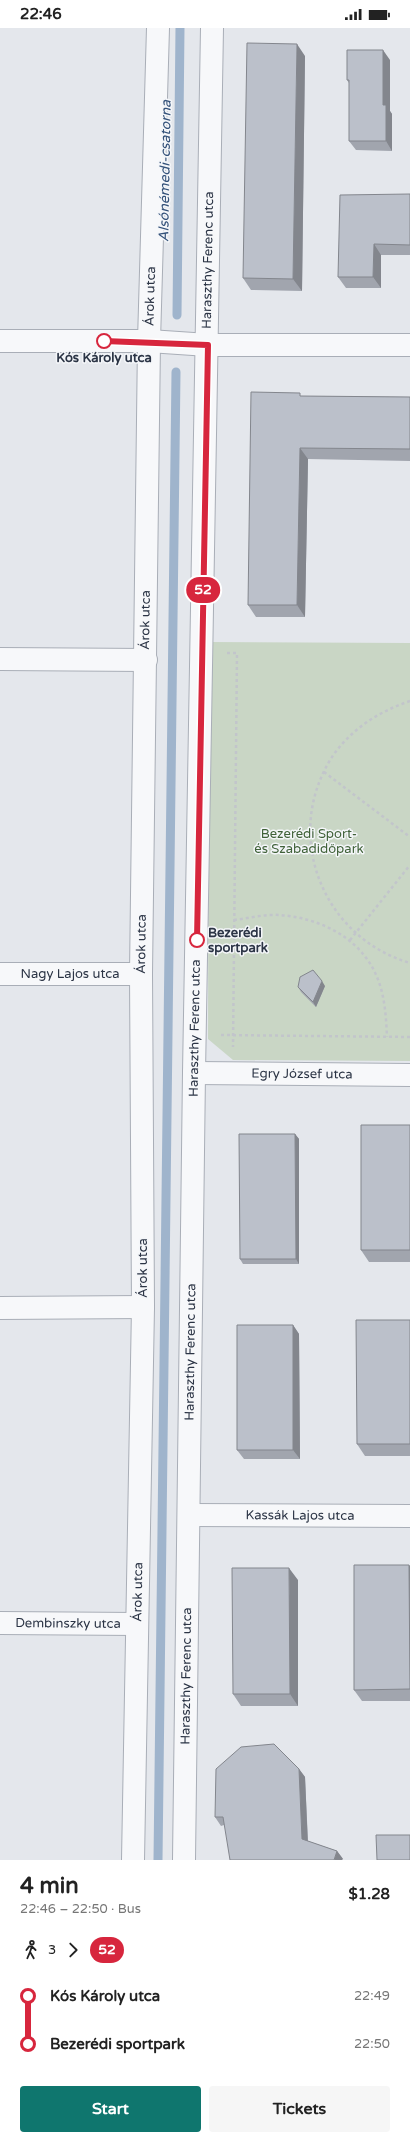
<!DOCTYPE html>
<html lang="en">
<head>
<meta charset="utf-8">
<style>
	body { margin:0; font-family:"Varela Round",sans-serif; background:#f6f6f6; color:#222; height:100vh; display:flex; flex-direction:column; font-size:15px; white-space:nowrap }
	* { box-sizing:border-box; margin:0 }
	p { font-size:13px; color:#767676 }
	.icon { flex:none; width:22px; height:22px; fill:none; stroke:currentColor; stroke-width:2; stroke-linecap:round; stroke-linejoin:round }
	.map { position:relative; height:1832px; overflow:hidden }
	.details { display:flex; flex-direction:column; background:#fff; flex:1 }
	.details>* { flex:none }
	.badge { padding:0 8px; border-radius:13px; font-size:14px; line-height:26px }
	.map>.badge { position:absolute; translate:-50% -50%; box-shadow:0 0 0 2px #fff }
	.legs { display:flex; align-items:center; gap:6px; height:44px; padding:0 20px; font-size:13px }
	.legs p { margin-inline-start:auto }
	.overview { display:flex; align-items:center; justify-content:space-between; height:68px; padding:0 20px }
	h1 { font-size:22px; font-weight:700; line-height:30px }
	.cta { display:flex; gap:8px; margin-top:auto; padding:8px 20px }
	.cta a { flex:1; height:46px; border-radius:4px; background:#0f766e; color:#fff; font-size:16px; font-weight:700; line-height:46px; text-align:center }
	.cta a+a { background:#f6f6f6; color:#222 }
	ul { padding:0 20px; list-style:none }
	li { display:flex; align-items:center; gap:14px; height:48px; font-size:15px }
	li i { display:grid; place-items:center; width:6px; height:100%; margin:0 5px; background:currentColor }
	li i::after { content:''; width:10px; height:10px; margin:-5px; border:3px solid; border-radius:50%; background:#fff }
	li p { margin-inline-start:auto }
	li:first-child i { background:linear-gradient(#0000 50%,currentColor 0) }
	li:last-child i { background:linear-gradient(currentColor 50%,#0000 0) }
	.status { display:flex; justify-content:space-between; align-items:center; height:28px; padding:0 20px; background:#fff; direction:ltr }
	.status svg { height:11px; fill:currentColor }
	.map>svg:first-child { display:block }
	.green { fill:#c9d6c5 }
	.lines { fill:none; stroke-linecap:round; stroke-linejoin:round }
	.stream { stroke:#9fb4cc; stroke-width:9 }
	.minor-casing { stroke:#a9aeb7; stroke-width:24 }
	.path { stroke:#c2c5cb; stroke-width:2.5; stroke-dasharray:3 3; stroke-linecap:butt }
	.minor { stroke:#f7f8fa; stroke-width:22 }
	.wall { fill:#a1a5ae }
	.shaded-wall { fill:#83868d }
	.building { fill:#bbc0ca; stroke:#83868d }
	.line-1-casing { stroke:#fff; stroke-width:9 }
	.line-1 { stroke:#d7263d; stroke-width:6 }
	.stop-1-dot { fill:#fff; stroke:#d7263d; stroke-width:2 }
	.labels { text-anchor:middle; dominant-baseline:central; stroke-width:3; stroke-linejoin:round; paint-order:stroke }
	.street-label { font-size:13px; fill:#2b3445; stroke:#f4f6f9 }
	.stop-label { font-size:13px; font-weight:bold; fill:#2b3445; stroke:#f4f6f9 }
	.park-label { font-size:13px; fill:#3f6138; stroke:#f4f6f9 }
	.water-label { font-size:14px; font-style:italic; fill:#34527a; stroke:#f4f6f9 }
</style>
</head>
<body>
<div class="status"><b>22:46</b><svg viewBox="0 0 49 12"><path d="M0 12V9h3v3zM5 12V6h3v6zM10 12V3h3v9zM15 12V0h3v12zM26 1h20v11H26zM47 4h2v5h-2z"/></svg></div>
<div class="map">
<svg width="410" height="1832" viewBox="0 0 410 1832">
	<rect width="100%" height="100%" fill="#e4e7ec"/>
	<path class="green" d="M209 614 410 615V1033L233 1032 208 1011Z"/>
	<g class="lines">
		<path class="stream" d="M177 287 180 0
			M158 1832 176 344"/>
		<defs>
			<g id="minor">
				<path d="M0 313H149L208 317H410"/>
				<path d="M0 631 146 632"/>
				<path id="s1" d="M0 946H141"/>
				<path id="s2" d="M194 1045 410 1047"/>
				<path d="M0 1280 143 1279"/>
				<path id="s3" d="M189 1487 410 1488"/>
				<path id="s4" d="M0 1595 137 1596"/>
				<path id="s5" d="M133 1832 143 1279 141 946 149 313 158 0"/>
				<path id="s6" d="M184 1832 194 1045 212 0"/>
			</g>
		</defs>
		<use href="#minor" class="minor-casing"/>
		<path class="path" d="M227 625H237L233 1019
			M410 673C380 683 353 700 334 726 281 804 321 909 410 935
			M324 744 410 809
			M234 892C249 890 265 886 280 887 320 890 361 910 377 949 385 968 386 989 387 1009
			M350 912 410 837
			M221 1007 410 1009"/>
		<use href="#minor" class="minor"/>
	</g>
	<path class="wall" d="M305 28 302 263 251 262 243 250Z
		M390 32V83L392 86V123L356 122 349 113V55L347 52Z
		M410 166V227H381V260H346L338 249Z
		M302 368 410 369V433L308 431 305 589H256L248 577Z
		M325 958 316 979 301 964 298 959Z
		M410 1097V1234H369L361 1222Z
		M295 1106 299 1111V1236H243L240 1231Z
		M410 1292V1428H365L357 1416Z
		M293 1297 299 1306 300 1431H244L237 1422Z
		M410 1538V1673H362L354 1662Z
		M298 1552V1678H241L233 1666Z
		M299 1741 305 1749 308 1813 337 1823 343 1831 224 1797 221 1798 215 1789Z"/>
	<path class="shaded-wall" d="M297 16 305 28 302 263 293 251Z
		M383 22 390 32V83L392 86V123L386 113 383 77Z
		M374 216 381 227V260L373 249Z
		M300 420 308 431 305 589 297 577Z
		M322 953 325 958 316 979 313 974Z
		M295 1106 299 1111V1236L296 1231Z
		M293 1297 299 1306 300 1431 293 1422Z
		M409 1537 410 1538V1661Z
		M289 1540 298 1552V1678L290 1666Z
		M299 1741 305 1749 308 1819 302 1811Z
		M337 1823 343 1831 342 1832H334Z"/>
	<path class="building" d="M247 15 297 16 293 251 243 250Z
		M347 22H383V77H386V113H349V52H347Z
		M410 166V217L374 216 373 249H338L340 167Z
		M251 364 300 365V368L410 369V421L300 420 297 577H248Z
		M313 942 322 953 313 974 298 959 300 949Z
		M361 1097H410V1222H361Z
		M239 1106H295L296 1231H240Z
		M356 1292H410V1416H357Z
		M237 1297H293V1422H237Z
		M354 1537H409L410 1661 354 1662Z
		M232 1540H289L290 1666H233Z
		M274 1716 299 1741 302 1811 337 1823 334 1832H230L223 1789H215L216 1741 241 1719Z
		M376 1807H410V1832H377Z"/>
	<g class="lines">
		<defs>
			<path id="line-1" d="M104 313 208 317 197 912"/>
		</defs>
		<use href="#line-1" class="line-1-casing"/>
		<use href="#line-1" class="line-1"/>
	</g>
	<g class="stop-1-dot">
		<circle cx="104" cy="313" r="7"/>
		<circle cx="197" cy="912" r="7"/>
	</g>
	<g class="labels">
		<g class="street-label">
			<text stroke="none"><textPath href="#s6" startOffset="1600">Haraszthy Ferenc utca</textPath></text>
			<text stroke="none"><textPath href="#s5" startOffset="1564">Árok utca</textPath></text>
			<text stroke="none"><textPath href="#s5" startOffset="1240">Árok utca</textPath></text>
			<text stroke="none"><textPath href="#s5" startOffset="916">Árok utca</textPath></text>
			<text stroke="none"><textPath href="#s1" startOffset="70">Nagy Lajos utca</textPath></text>
			<text stroke="none"><textPath href="#s6" startOffset="832">Haraszthy Ferenc utca</textPath></text>
			<text stroke="none"><textPath href="#s2" startOffset="108">Egry József utca</textPath></text>
			<text transform="translate(143 1240) rotate(-90)">Árok utca</text>
			<text stroke="none"><textPath href="#s6" startOffset="508">Haraszthy Ferenc utca</textPath></text>
			<text stroke="none"><textPath href="#s3" startOffset="111">Kassák Lajos utca</textPath></text>
			<text stroke="none"><textPath href="#s5" startOffset="268">Árok utca</textPath></text>
			<text stroke="none"><textPath href="#s4" startOffset="68">Dembinszky utca</textPath></text>
			<text stroke="none"><textPath href="#s6" startOffset="184">Haraszthy Ferenc utca</textPath></text>
		</g>
		<g class="stop-label">
			<text x="104" y="330">Kós Károly utca</text>
			<text x="208" y="905" text-anchor="start">Bezerédi<tspan x="208" dy="15">sportpark</tspan></text>
		</g>
		<g class="park-label">
			<text x="309" y="806">Bezerédi Sport-<tspan x="309" dy="15">és Szabadidőpark</tspan></text>
		</g>
		<g class="water-label">
			<text transform="translate(165 143) rotate(-89)">Alsónémedi-csatorna</text>
		</g>
	</g>
</svg>
<b class="badge" style="left:203px;top:562px;background:#d7263d;color:#fff">52</b>
</div>
<section class="details">
<div class="overview"><div><h1>4 min</h1><p>22:46 – 22:50 · Bus</p></div><b>$1.28</b></div>
<div class="legs"><svg class="icon" aria-label="walk" viewBox="0 0 24 24"><circle cx="13" cy="4" r="2"/><path d="M13 8l-2 6 4 7M11 14l-3 7M7 12l3-4h3l4 4"/></svg>3<svg class="icon" aria-label="forward" viewBox="0 0 24 24"><path d="M9 5l7 7-7 7"/></svg><b class="badge" style="background:#d7263d;color:#fff">52</b></div>
<ul>
<li><i style="color:#d7263d"></i><b>Kós Károly utca</b><p>22:49</p></li>
<li><i style="color:#d7263d"></i><b>Bezerédi sportpark</b><p>22:50</p></li>
</ul>
<div class="cta"><a>Start</a><a>Tickets</a></div>
</section>
</body>
</html>
